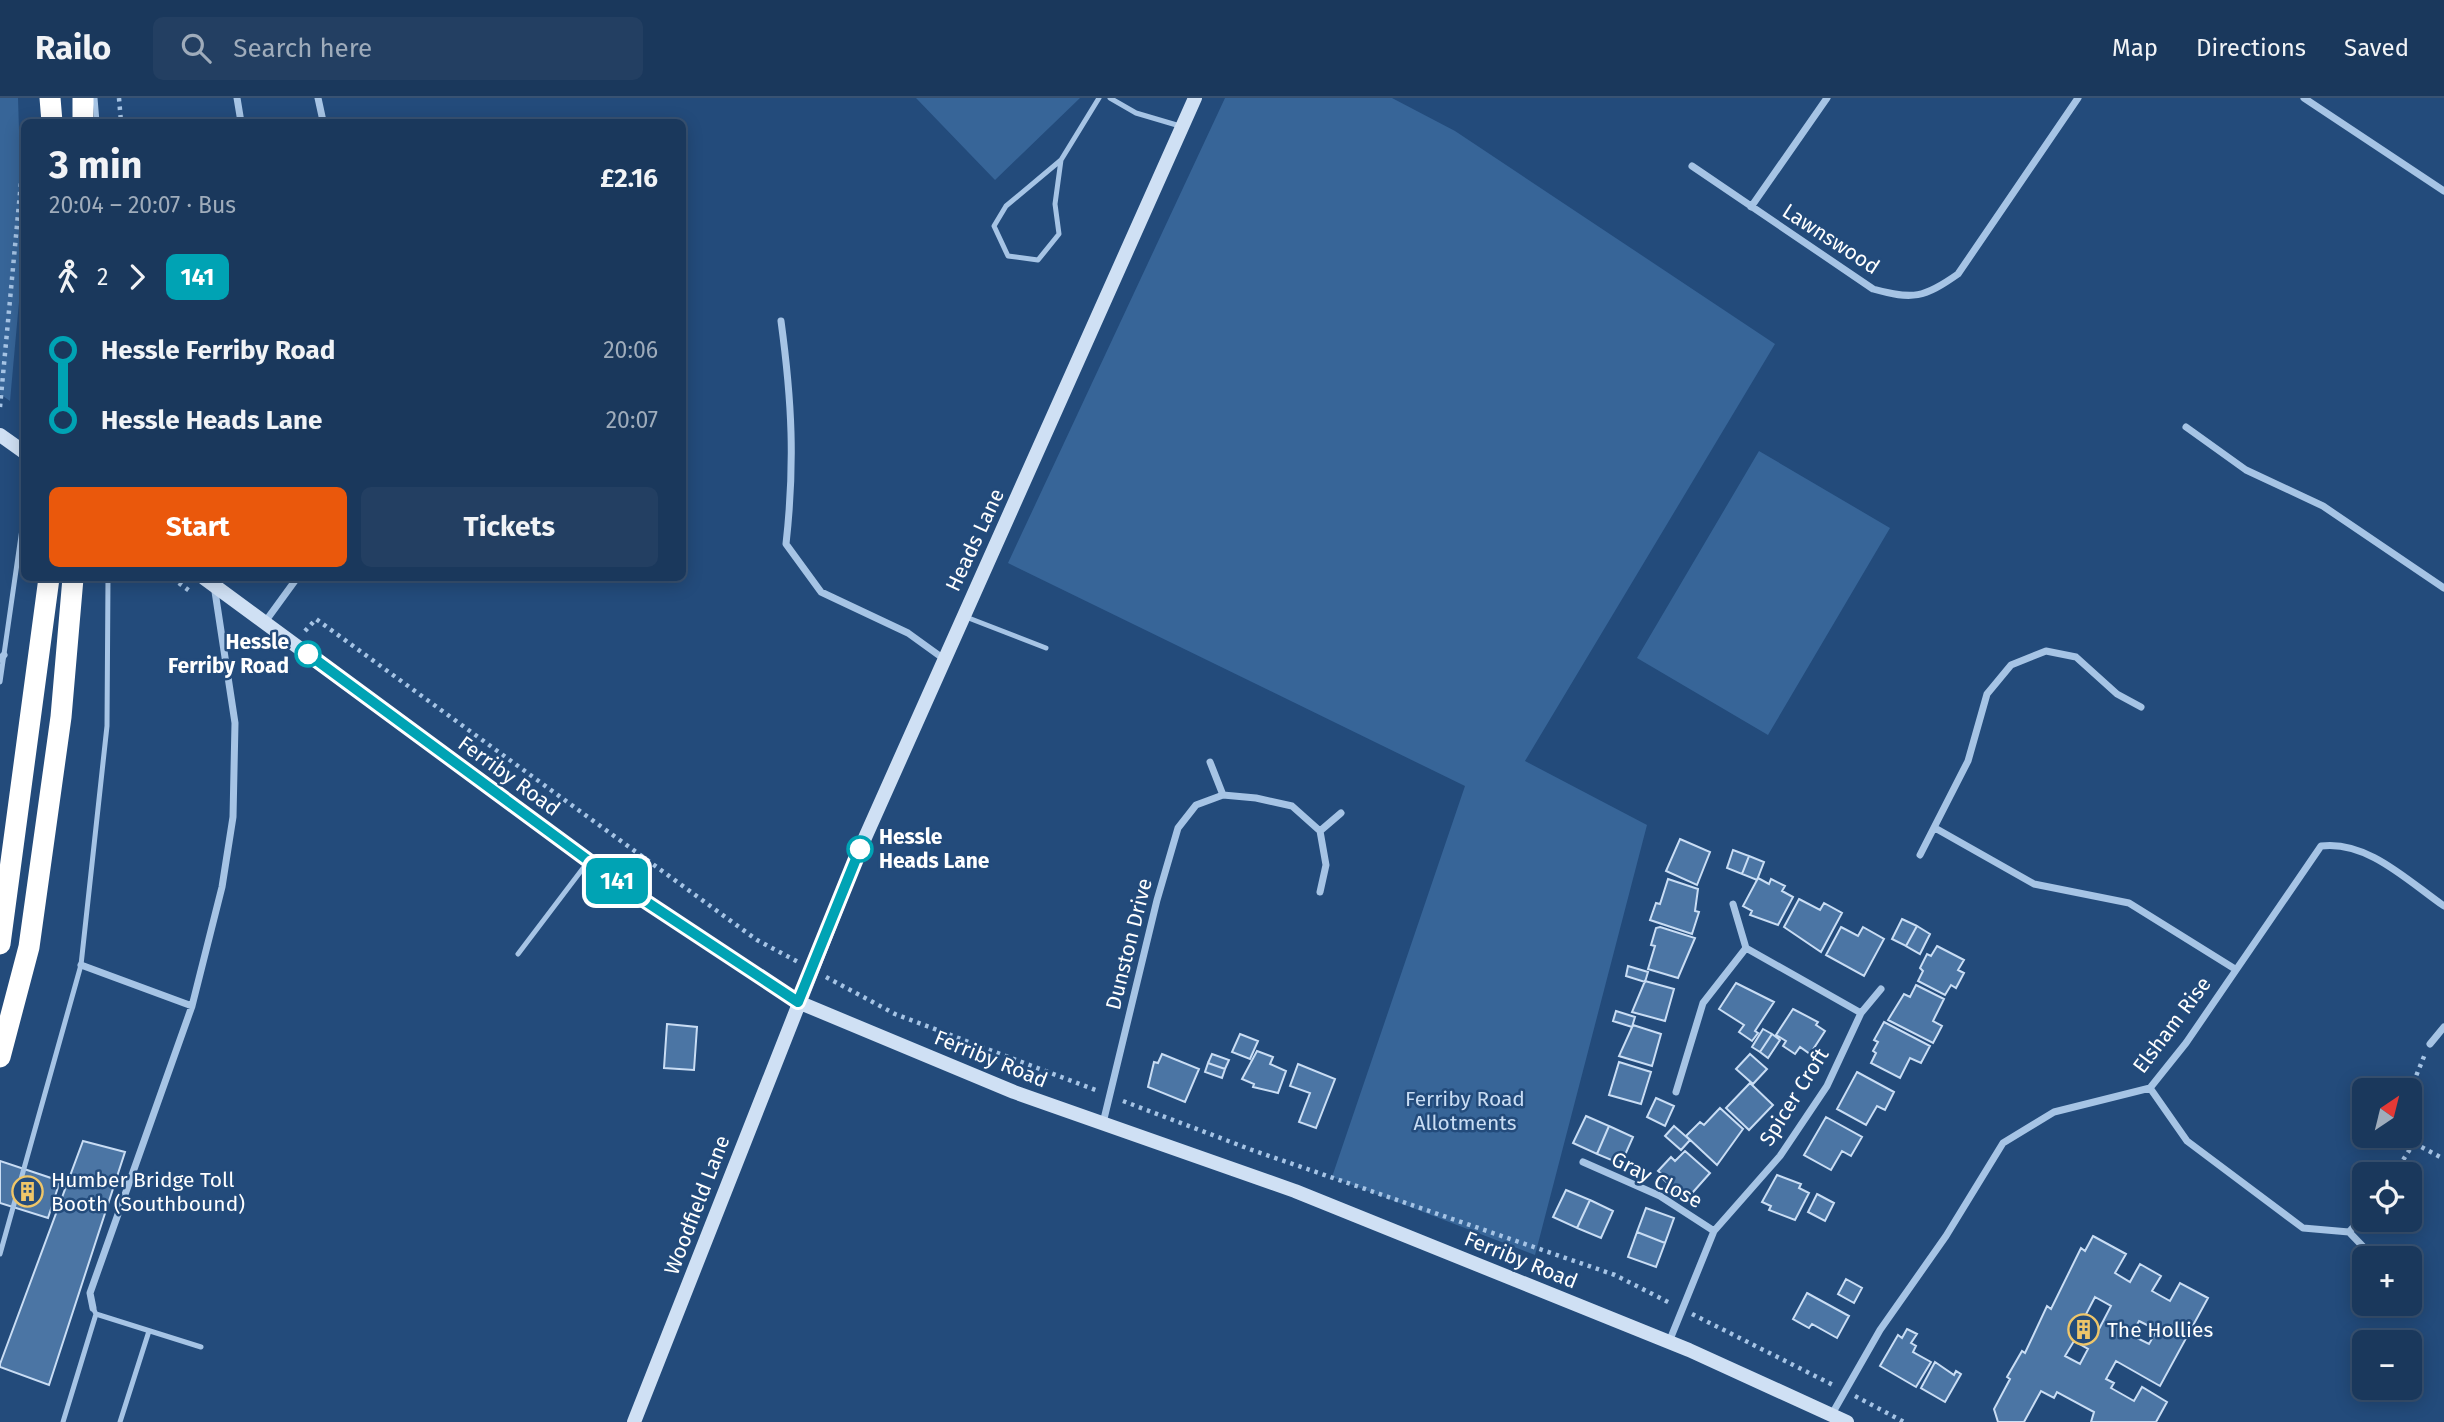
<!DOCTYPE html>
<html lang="en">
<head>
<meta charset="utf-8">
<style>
	body { margin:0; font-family:"Fira Sans",sans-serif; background:#233f62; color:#f1f3f6; height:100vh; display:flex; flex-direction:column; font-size:26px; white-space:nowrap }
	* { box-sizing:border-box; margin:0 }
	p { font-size:23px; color:#9facbb }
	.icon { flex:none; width:38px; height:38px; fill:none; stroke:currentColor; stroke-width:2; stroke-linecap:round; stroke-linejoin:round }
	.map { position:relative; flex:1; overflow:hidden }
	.drawer { position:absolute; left:21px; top:21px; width:665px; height:462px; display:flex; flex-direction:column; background:#1a385c; border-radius:10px; box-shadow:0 4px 18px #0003,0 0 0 2px #385272 }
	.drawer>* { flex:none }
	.badge { padding:0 14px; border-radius:10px; font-size:24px; line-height:46px }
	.needle { width:46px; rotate:35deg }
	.buttons { position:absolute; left:2352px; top:980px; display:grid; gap:14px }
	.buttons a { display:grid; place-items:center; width:70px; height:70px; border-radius:10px; background:#1a385c; box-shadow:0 4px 18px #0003,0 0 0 2px #385272; font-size:35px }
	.map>.badge { position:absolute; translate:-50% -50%; box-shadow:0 0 0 4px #fff }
	.legs { display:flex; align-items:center; gap:10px; height:77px; padding:0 28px; font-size:23px }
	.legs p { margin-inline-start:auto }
	.headline { display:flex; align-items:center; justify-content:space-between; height:119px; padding:0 28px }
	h1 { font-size:38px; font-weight:700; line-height:52px }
	.button { display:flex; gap:14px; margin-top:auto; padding:14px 28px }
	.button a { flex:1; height:80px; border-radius:10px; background:#ea580c; color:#fff; font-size:28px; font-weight:700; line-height:80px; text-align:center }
	.button a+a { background:#233f62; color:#f1f3f6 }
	ul { padding:0 28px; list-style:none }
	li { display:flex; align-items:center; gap:24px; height:70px; font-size:26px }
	li i { display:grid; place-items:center; width:10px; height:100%; margin:0 9px; background:currentColor }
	li i::after { content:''; width:18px; height:18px; margin:-9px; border:5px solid; border-radius:50%; background:#1a385c }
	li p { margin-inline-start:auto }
	li:first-child i { background:linear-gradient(#0000 50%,currentColor 0) }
	li:last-child i { background:linear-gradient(currentColor 50%,#0000 0) }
	header { display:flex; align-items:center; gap:42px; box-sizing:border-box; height:98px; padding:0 35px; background:#1a385c; border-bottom:2px solid #385272 }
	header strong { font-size:33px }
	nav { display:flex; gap:38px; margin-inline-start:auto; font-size:24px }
	.search { width:490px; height:63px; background:#233f62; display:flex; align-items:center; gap:18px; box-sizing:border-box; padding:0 24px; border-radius:10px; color:#9facbb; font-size:26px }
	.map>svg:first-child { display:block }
	.green { fill:#376598 }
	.building { fill:#4b75a4; stroke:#c9ddf4; stroke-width:2; fill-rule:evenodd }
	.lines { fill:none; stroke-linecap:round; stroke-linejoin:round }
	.path { stroke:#a6c4e5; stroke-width:4.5; stroke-dasharray:3.5 5; stroke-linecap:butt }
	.lane { stroke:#a6c4e5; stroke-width:5 }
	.street { stroke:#a6c4e5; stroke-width:7 }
	.secondary { stroke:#cfe0f4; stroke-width:14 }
	.highway { stroke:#fff; stroke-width:21 }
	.line-1-casing { stroke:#fff; stroke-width:16 }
	.line-1 { stroke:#00a3b4; stroke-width:10 }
	.stop-1-dot { fill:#fff; stroke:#00a3b4; stroke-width:3.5 }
	.labels { text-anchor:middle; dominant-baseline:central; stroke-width:5; stroke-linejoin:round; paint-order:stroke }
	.street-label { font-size:21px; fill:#fff; stroke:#234b7b }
	.stop-label { font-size:21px; font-weight:bold; fill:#fff; stroke:#234b7b; text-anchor:end }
	.park-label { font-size:21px; fill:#c9ddf4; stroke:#234b7b }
	.poi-label { font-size:21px; fill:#fff; stroke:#234b7b; text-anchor:start }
</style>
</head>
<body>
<header>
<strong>Railo</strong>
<div class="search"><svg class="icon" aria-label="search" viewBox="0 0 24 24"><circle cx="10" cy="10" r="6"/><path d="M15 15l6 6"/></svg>Search here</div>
<nav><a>Map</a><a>Directions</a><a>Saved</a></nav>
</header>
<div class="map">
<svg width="2444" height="1324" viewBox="0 0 2444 1324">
	<rect width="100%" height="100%" fill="#234b7b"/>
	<path class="green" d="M0 0H18L23 160 10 303 0 296Z
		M916 0H1080L995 82Z
		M1225 0H1392L1455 33 1775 246 1525 663 1647 727 1535 1157 1332 1079 1465 688 1008 465Z
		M1759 353 1890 430 1768 637 1637 560Z"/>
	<path class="building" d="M1680 741 1710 754 1697 787 1666 773Z
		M1733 752 1749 758 1742 776 1727 770Z
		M1749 758 1764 764 1757 782 1742 776Z
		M1758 780 1769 786 1771 781 1785 788 1782 793 1793 799 1778 827 1750 817 1752 813 1743 808Z
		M1668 781 1698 791 1695 813 1699 814 1692 836 1650 822 1656 805 1660 806Z
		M1799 801 1820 812 1824 805 1842 815 1821 854 1784 829Z
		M1902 821 1917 828 1906 848 1892 841Z
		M1917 828 1930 836 1920 856 1906 848Z
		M1660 829 1695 840 1678 880 1648 871 1655 848 1651 847 1656 830Z
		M1841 829 1858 838 1863 829 1884 841 1864 878 1826 857Z
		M1937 848 1964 862 1958 872 1964 875 1956 890 1951 887 1945 897 1918 883 1923 873 1920 870 1927 856 1931 858Z
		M1628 868 1648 874 1645 884 1626 878Z
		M1645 883 1674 891 1665 923 1632 914Z
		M1736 885 1774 904 1755 933 1758 935 1752 943 1739 934 1744 927 1719 911Z
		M1916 887 1944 901 1933 923 1942 928 1933 945 1888 922 1904 896 1910 899Z
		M1793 911 1818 924 1816 927 1825 933 1810 956 1800 949 1795 956 1783 948 1786 943 1776 937Z
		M1616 913 1635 919 1632 929 1613 923Z
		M1884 924 1930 948 1921 965 1910 960 1900 980 1871 965 1876 955 1873 953 1878 944 1874 942Z
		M667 926 697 929 694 972 664 970Z
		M1633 927 1661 936 1652 968 1619 958Z
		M1763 931 1772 936 1760 954 1752 949Z
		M1240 936 1258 943 1250 961 1232 954Z
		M1772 936 1780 942 1768 960 1760 954Z
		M1257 953 1273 959 1270 966 1286 973 1278 995 1253 989 1254 986 1242 981Z
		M1162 956 1199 971 1185 1004 1148 989 1154 964 1158 965Z
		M1212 956 1229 962 1225 971 1208 965Z
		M1750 956 1767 971 1753 986 1736 971Z
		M1619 964 1651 974 1641 1006 1609 997Z
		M1208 965 1225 971 1222 980 1205 974Z
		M1298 966 1335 981 1316 1030 1299 1024 1310 995 1290 988Z
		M1857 974 1894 994 1885 1012 1877 1008 1866 1027 1837 1011Z
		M1750 985 1773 1007 1749 1032 1726 1010Z
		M1656 1000 1674 1008 1665 1028 1647 1019Z
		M1720 1010 1743 1031 1717 1067 1686 1038 1700 1024 1704 1027Z
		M1586 1018 1609 1028 1597 1056 1573 1045Z
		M1826 1019 1862 1039 1851 1058 1842 1053 1831 1072 1804 1057Z
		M1609 1028 1633 1039 1621 1066 1597 1056Z
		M1674 1028 1690 1042 1681 1052 1665 1038Z
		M83 1043 125 1054 49 1287 0 1269V1266Z
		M1685 1053 1710 1075 1686 1102 1661 1079 1663 1077 1658 1073 1671 1059 1675 1063Z
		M0 1063 60 1083 48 1120 0 1105Z
		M1777 1077 1801 1086 1799 1090 1809 1095 1795 1122 1769 1112 1771 1108 1762 1104Z
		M1566 1092 1590 1102 1577 1130 1553 1119Z
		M1817 1096 1834 1105 1825 1123 1808 1114Z
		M1590 1102 1613 1113 1601 1140 1577 1130Z
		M1646 1110 1674 1120 1665 1145 1637 1134Z
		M1637 1134 1665 1145 1656 1169 1628 1159Z
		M2093 1138 2126 1156 2115 1175 2130 1184 2140 1166 2161 1178 2152 1193 2170 1203 2180 1185 2208 1200 2160 1288 2116 1263 2106 1281 2114 1285 2111 1290 2134 1303 2142 1289 2167 1304 2156 1324H2091L2094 1314 2057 1294 2054 1300 2041 1293 2024 1324H1998L1994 1311 2010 1281 2007 1279 2022 1253 2025 1255 2047 1208 2051 1211 2081 1150 2085 1153ZM2095 1199 2111 1208 2099 1231 2083 1222ZM2139 1223 2157 1232 2149 1246 2131 1237ZM2074 1243 2088 1251 2080 1266 2065 1258Z
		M1846 1181 1862 1190 1854 1205 1838 1196Z
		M1807 1195 1849 1218 1837 1240 1812 1226 1809 1230 1793 1221Z
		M1907 1231 1917 1236 1911 1245 1916 1248 1913 1254 1931 1264 1916 1289 1880 1268 1898 1237 1902 1240Z
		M1935 1264 1954 1277 1956 1273 1961 1276 1945 1304 1921 1290Z"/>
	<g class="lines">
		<path class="path" d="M119 0 121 24
			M0 309 24 52
			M172 480 191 494
			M305 533 316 521 757 842 800 865
			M826 879 895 916 1098 993
			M2410 993 2425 956
			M1123 1003 1252 1052 1615 1177 1672 1206
			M2414 1045 2444 1061
			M2394 1076 2414 1045 2407 1038
			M1692 1216 1835 1288
			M1855 1298 1904 1324"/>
		<path class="lane" d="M95 0 97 24
			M1110 0 1136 15 1180 28
			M1061 62 1055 106 1059 136 1038 162 1008 158 994 128 1006 108 1061 62 1099 0
			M966 519 1046 550
			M0 584 24 417
			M518 856 587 765
			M0 1156 81 867 107 628 108 480
			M93 1210 96 1216 201 1249
			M63 1324 96 1216
			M120 1324 149 1233"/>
		<path class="street" d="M237 0 241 24
			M318 0 323 23
			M2304 0 2444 93
			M1692 68 1873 191C1913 202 1924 200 1958 176L2078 0
			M1751 109 1827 0
			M781 223C792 304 795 365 786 446L821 494 908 535 944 561
			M2186 329 2246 372 2323 408 2444 490
			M265 524 297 480
			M0 561 4 557
			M1210 664 1223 697
			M1935 730 2034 786 2129 805 2235 871
			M1320 733 1341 715
			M1920 757 1968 663 1987 596 2011 567 2046 553 2076 559 2117 596 2141 609
			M1733 806 1746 850
			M81 867 192 908
			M1861 915 1881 891
			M2430 946 2444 929
			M2150 990 2187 1043 2303 1130 2349 1134
			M1103 1025 1157 802 1178 730 1196 707 1223 697 1256 700 1292 708 1320 733 1326 767 1320 794
			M1583 1064 1660 1098 1714 1133
			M2364 1117 2349 1134 2374 1160
			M93 1210 90 1195 192 908 222 789 233 719 235 625 214 487
			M1669 1244 1714 1133 1780 1058 1827 988 1861 915 1746 850 1703 905 1676 994
			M1832 1316 1880 1232 1946 1138 2003 1045 2054 1014 2150 990 2186 945 2321 748C2367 742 2408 783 2444 808"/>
		<path class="secondary" d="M0 337 24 354
			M204 480 627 791 798 904 1014 994 1295 1093 1689 1252 1847 1324
			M634 1324 860 751 1195 0"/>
		<path class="highway" d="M50 0 52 24
			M83 0V24
			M0 846 49 480
			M0 959 29 849 61 619 73 480"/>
	</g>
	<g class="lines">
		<defs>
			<path id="line-1" d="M308 556 627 791 798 904 860 751"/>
		</defs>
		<use href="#line-1" class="line-1-casing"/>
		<use href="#line-1" class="line-1"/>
	</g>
	<defs>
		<symbol id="building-ring" viewBox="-11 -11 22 22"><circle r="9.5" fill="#234b7b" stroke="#efc669" stroke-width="1.5"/><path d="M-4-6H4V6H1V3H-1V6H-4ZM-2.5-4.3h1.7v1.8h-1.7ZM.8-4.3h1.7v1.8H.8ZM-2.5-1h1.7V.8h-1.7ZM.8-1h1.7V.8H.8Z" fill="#efc669"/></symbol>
	</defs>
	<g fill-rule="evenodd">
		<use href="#building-ring" x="10" y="1076" width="35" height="35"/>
		<use href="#building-ring" x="2066" y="1214" width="35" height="35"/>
	</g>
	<g class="stop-1-dot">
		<circle cx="308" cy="556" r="12"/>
		<circle cx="860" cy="751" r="12"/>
	</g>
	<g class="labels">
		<g class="street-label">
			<text transform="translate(1831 141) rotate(33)">Lawnswood</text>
			<text transform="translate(975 442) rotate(-65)">Heads Lane</text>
			<text transform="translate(509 678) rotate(36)">Ferriby Road</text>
			<text transform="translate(1129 846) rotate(-76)">Dunston Drive</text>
			<text transform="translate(2172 927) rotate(-53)">Elsham Rise</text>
			<text transform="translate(991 961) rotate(22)">Ferriby Road</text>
			<text transform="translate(1794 999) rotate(-58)">Spicer Croft</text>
			<text transform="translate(1657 1082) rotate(27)">Gray Close</text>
			<text transform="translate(697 1107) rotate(-69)">Woodfield Lane</text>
			<text transform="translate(1521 1162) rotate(22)">Ferriby Road</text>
		</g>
		<g class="stop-label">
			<text x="289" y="544">Hessle<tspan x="289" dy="24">Ferriby Road</tspan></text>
			<text x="879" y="739" text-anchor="start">Hessle<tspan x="879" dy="24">Heads Lane</tspan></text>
		</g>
		<g class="park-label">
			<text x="1465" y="1001">Ferriby Road<tspan x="1465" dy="24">Allotments</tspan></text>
		</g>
		<g class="poi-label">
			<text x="51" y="1082">Humber Bridge Toll<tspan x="51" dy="24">Booth (Southbound)</tspan></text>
			<text x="2107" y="1232">The Hollies</text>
		</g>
	</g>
</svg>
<div class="buttons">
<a><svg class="needle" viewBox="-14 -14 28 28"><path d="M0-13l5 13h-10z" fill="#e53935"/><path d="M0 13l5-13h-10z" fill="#9facbb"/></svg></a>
<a><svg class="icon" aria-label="locate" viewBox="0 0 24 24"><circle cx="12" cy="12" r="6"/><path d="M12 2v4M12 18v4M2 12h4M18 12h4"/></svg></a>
<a>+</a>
<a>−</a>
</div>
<b class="badge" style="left:617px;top:783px;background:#00a3b4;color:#fff">141</b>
<section class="drawer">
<div class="headline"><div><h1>3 min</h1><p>20:04 – 20:07 · Bus</p></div><b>£2.16</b></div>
<div class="legs"><svg class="icon" aria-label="walk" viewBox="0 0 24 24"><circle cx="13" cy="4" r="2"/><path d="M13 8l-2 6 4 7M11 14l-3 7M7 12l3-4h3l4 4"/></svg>2<svg class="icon" aria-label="forward" viewBox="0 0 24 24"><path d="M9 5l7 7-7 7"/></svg><b class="badge" style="background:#00a3b4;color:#fff">141</b></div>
<ul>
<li><i style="color:#00a3b4"></i><b>Hessle Ferriby Road</b><p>20:06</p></li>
<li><i style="color:#00a3b4"></i><b>Hessle Heads Lane</b><p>20:07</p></li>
</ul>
<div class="button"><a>Start</a><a>Tickets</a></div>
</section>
</div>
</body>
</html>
